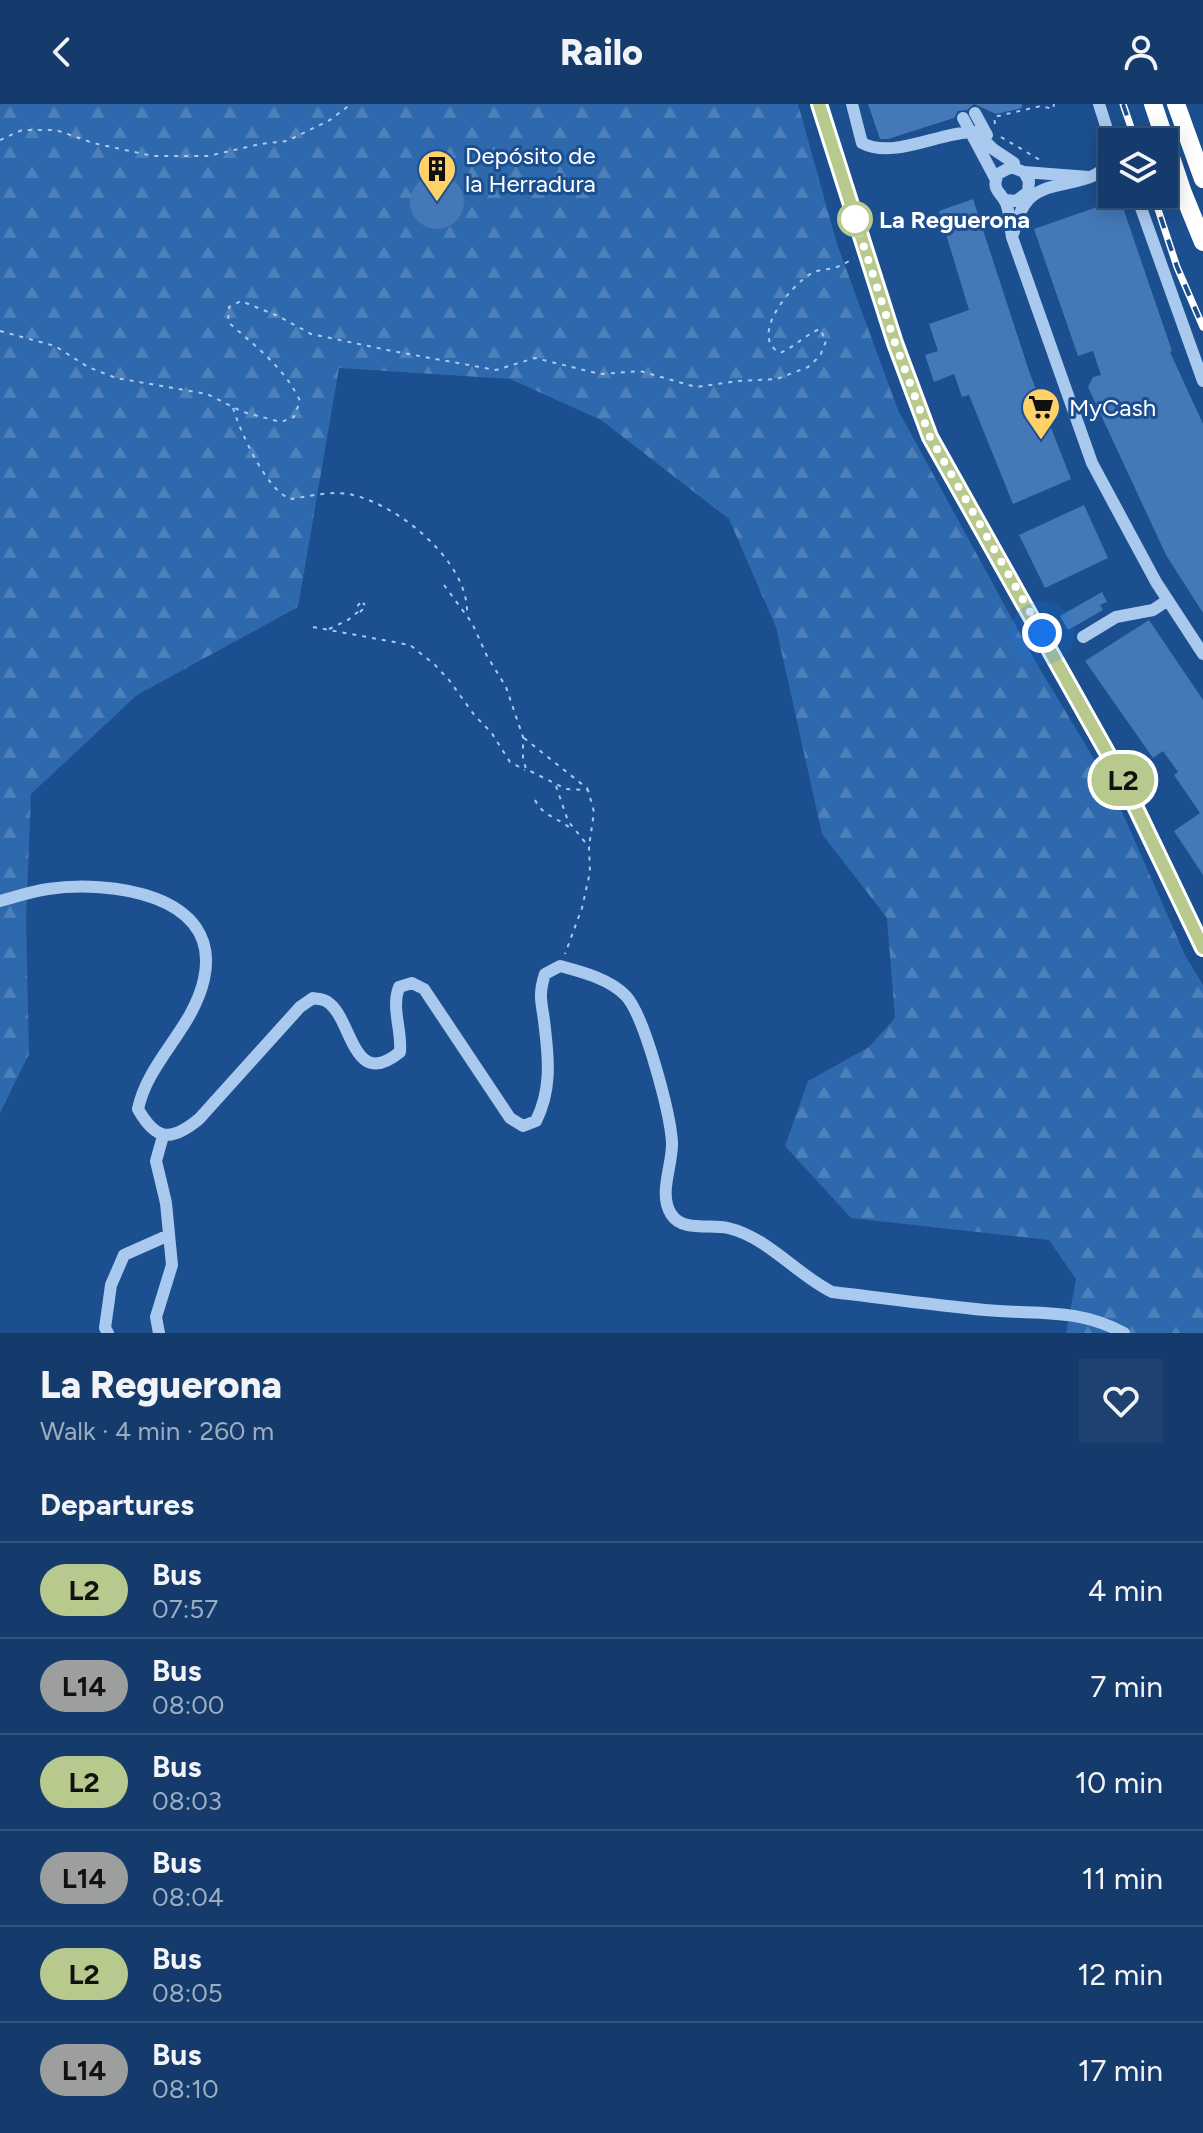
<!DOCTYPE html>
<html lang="en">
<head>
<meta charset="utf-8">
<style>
	body { margin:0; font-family:Figtree,sans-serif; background:#1d4271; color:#f1f3f6; height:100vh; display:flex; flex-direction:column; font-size:30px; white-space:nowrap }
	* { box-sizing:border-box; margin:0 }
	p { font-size:26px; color:#9dadc1 }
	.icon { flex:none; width:44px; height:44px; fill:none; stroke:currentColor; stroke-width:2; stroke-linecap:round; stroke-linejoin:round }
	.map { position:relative; height:1229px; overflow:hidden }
	.panel { display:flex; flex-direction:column; background:#143b6b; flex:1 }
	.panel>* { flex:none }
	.badge { padding:0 16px; border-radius:26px; font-size:28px; line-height:52px }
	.buttons { position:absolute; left:1098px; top:24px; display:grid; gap:16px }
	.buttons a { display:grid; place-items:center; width:80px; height:80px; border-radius:0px; background:#143b6b; box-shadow:0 4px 20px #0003,0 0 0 2px #33557e; font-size:40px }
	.you { position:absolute; width:40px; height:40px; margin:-20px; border:6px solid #fff; border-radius:50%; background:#1a73e8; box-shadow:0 0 0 12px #1a73e833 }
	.map>.badge { position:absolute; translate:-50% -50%; box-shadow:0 0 0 4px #fff }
	h2 { padding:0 40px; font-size:30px; line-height:72px }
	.round { display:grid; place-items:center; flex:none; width:84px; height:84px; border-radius:0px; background:#1d4271 }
	.summary { display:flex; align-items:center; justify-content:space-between; height:136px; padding:0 40px }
	h1 { font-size:38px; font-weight:800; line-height:60px }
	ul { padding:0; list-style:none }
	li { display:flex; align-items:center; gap:24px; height:96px; padding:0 40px; border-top:2px solid #33557e }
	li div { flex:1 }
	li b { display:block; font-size:30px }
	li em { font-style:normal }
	li .badge { min-width:88px; font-weight:700; text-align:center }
	header { display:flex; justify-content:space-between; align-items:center; height:104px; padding:0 40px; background:#143b6b; font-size:36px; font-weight:800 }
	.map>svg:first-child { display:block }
	.forest { fill:url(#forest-firs) }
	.building { fill:#4478b7 }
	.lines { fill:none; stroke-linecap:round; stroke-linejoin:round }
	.path { stroke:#a9c9ee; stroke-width:2; stroke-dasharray:4 6; stroke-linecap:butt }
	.minor { stroke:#a9c9ee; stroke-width:12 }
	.highway { stroke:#fff; stroke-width:18 }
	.rail-casing { stroke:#fff; stroke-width:7 }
	.rail { stroke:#1b4f8f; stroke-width:4; stroke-dasharray:12; stroke-linecap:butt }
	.line-casing { stroke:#fff; stroke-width:18 }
	.line { stroke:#b8c98d; stroke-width:12 }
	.walk { stroke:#fff; stroke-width:8; stroke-dasharray:0 14.4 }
	.stop-dot { fill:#fff; stroke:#b8c98d; stroke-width:4 }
	.labels { text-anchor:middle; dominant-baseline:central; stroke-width:6; stroke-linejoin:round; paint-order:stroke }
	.poi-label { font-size:24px; fill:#fff; stroke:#1b4f8f; text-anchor:start }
	.stop-label { font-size:24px; font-weight:bold; fill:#fff; stroke:#1b4f8f; text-anchor:start }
</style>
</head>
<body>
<header><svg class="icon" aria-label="back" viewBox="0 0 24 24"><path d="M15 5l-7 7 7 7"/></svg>Railo<svg class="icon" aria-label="person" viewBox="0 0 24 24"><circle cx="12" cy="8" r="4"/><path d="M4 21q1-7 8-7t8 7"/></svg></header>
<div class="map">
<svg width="1203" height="1229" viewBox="0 0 1203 1229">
	<defs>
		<pattern id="forest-firs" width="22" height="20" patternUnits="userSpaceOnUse" patternTransform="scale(2)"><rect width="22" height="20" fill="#2e69ad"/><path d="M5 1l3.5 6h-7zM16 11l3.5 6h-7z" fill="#4d80b9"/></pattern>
	</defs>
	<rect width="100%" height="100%" fill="#1b4f8f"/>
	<path class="forest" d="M0 0H798L837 140 898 306 1034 555 1112 685 1185 851 1203 881V1229H1066L1076 1175 1049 1136 851 1114 785 1042 808 977 869 943 895 914 887 814 822 730 776 523 729 415 601 316 510 275 339 264 298 503 137 591 31 690 26 816 29 950 0 1009Z"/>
	<path class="building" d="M868 0H1022V4L996 10 974 0 967 6 958 7 954 14 888 35H880Z
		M410 98a27 27 0 1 1 54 0a27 27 0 1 1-54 0Z
		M973 95 1030 270 1071 375 1013 400 969 291 962 293 954 270 934 278 925 251 938 247 929 220 969 206 939 107Z
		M1120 95 1172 247 1170 248 1203 320V509L1166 451 1088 283 1093 273 1101 271 1093 247 1078 252 1034 125Z
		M1084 401 1108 454 1045 484 1019 431Z
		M1102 488 1107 498 1100 501 1103 506 1068 526 1060 512Z
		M1149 516 1203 596V771L1174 727 1200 709 1174 671 1178 668 1163 647 1153 654 1085 557Z"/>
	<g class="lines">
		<path class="path" d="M995 20 994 13 1041 2 1053 5 1054 0
			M1001 33 1040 56
			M0 36 22 26H56L93 39 153 52H208L260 40 287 37 330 16 351 0
			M0 227 55 242 88 263 116 274 207 290 243 308 281 318 294 313 300 297C285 264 255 242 228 218L229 203 241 197 278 212 311 230 392 247 496 266 535 254 600 270 640 267 696 283 738 277 777 275 808 263 820 252 826 237 820 225C805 231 796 242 780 249 748 232 791 181 812 169 819 165 829 166 837 163 843 161 849 157 854 154
			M233 304C240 327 267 388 291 395 309 392 335 386 353 391 400 402 470 459 467 511
			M444 481 472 519 487 552 506 583 523 633V654L526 665 566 685 588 686 594 708 589 743
			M360 508 366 502 363 499
			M313 523 410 541 435 561 449 576 475 612 491 628 510 658 525 666
			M329 525 348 516 359 507 358 501 362 498
			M524 634 588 685
			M556 682 568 717 589 743 590 768 582 804 565 850
			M535 696C544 714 559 713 572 726"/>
		<path class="minor" d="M819 0 895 239 930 333 1122 675 1203 844
			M852 0 862 39C894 56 940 27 976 28L993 45 1014 59
			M1099 0 1112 41
			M975 9 987 31
			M963 14 995 74
			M1089 73 1024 68 1011 63 998 70C991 86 1000 87 1006 99 1010 109 1010 123 1012 133L1092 359 1156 478 1203 550
			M1136 90 1203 277
			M1005 96 1016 97 1028 88 1029 77 1024 68
			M1013 130C1018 117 1019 106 1029 95 1052 72 1099 86 1112 52
			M1083 533 1116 513 1153 506 1168 496
			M0 797C16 793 32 787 48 785 107 776 223 789 204 875 193 925 148 957 138 1005 156 1037 171 1038 199 1015L300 903 313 894C317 895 322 895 326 897 353 912 351 988 400 948 402 925 391 905 399 883L412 879 424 885 510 1014 523 1022 536 1017C551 987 549 958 545 925 543 901 537 894 545 870L560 862C582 868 610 875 626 892 645 913 670 1009 672 1038 673 1061 658 1089 671 1110 682 1128 710 1120 728 1124 767 1133 796 1170 832 1188 883 1194 934 1201 985 1206 1036 1211 1076 1203 1124 1229
			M108 1229 105 1224 111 1181 124 1151 169 1131
			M159 1229 156 1213 172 1161 166 1099 156 1057 163 1032"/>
		<path class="highway" d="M1153 0 1183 89 1203 138
			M1176 0 1203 75"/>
		<defs>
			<path id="rail" d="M1123 0 1136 38
				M1153 90 1177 163 1203 223"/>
		</defs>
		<use href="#rail" class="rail-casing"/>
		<use href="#rail" class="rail"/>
	</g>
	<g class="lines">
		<defs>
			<path id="line" d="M819 0 895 239 930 333 1122 675 1203 844"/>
		</defs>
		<use href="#line" class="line-casing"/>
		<use href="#line" class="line"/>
		<path class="walk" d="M855 115 895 239 930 333 1042 529"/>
	</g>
	<defs>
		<symbol id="building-pin" viewBox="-11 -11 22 30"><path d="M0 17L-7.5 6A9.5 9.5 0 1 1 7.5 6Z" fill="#ffd166" stroke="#1b4f8f"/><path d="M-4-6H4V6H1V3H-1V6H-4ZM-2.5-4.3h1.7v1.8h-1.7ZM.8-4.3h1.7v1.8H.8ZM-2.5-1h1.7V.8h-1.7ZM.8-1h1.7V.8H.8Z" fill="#111"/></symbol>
		<symbol id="supermarket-pin" viewBox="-11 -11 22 30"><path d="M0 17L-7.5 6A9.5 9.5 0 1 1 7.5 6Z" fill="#ffd166" stroke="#1b4f8f"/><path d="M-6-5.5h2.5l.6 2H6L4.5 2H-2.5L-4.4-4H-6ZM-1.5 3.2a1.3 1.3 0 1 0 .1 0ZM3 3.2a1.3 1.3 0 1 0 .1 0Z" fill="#111"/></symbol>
	</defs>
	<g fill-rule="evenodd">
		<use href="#building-pin" x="415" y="43" width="44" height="60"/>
		<use href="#supermarket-pin" x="1019" y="281" width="44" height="60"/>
	</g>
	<circle class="stop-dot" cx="855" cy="115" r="16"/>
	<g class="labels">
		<g class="poi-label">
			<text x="465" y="51">Depósito de<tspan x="465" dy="28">la Herradura</tspan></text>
			<text x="1069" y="303">MyCash</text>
		</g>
		<g class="stop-label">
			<text x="879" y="115">La Reguerona</text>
		</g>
	</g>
</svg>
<div class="buttons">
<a><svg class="icon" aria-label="layers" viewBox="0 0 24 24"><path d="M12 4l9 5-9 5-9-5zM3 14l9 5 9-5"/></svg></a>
</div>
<div class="you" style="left:1042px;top:529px"></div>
<b class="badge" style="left:1123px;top:676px;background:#b8c98d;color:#111">L2</b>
</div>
<section class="panel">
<div class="summary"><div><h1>La Reguerona</h1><p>Walk · 4 min · 260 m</p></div><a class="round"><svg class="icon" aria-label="heart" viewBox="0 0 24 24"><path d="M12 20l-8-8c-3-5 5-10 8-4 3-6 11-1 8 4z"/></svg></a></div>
<h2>Departures</h2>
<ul>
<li><span class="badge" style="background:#b8c98d;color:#111">L2</span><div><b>Bus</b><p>07:57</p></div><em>4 min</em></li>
<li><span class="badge" style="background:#9d9f9e;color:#111">L14</span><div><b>Bus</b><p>08:00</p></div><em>7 min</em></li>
<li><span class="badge" style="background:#b8c98d;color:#111">L2</span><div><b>Bus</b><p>08:03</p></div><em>10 min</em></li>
<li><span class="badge" style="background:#9d9f9e;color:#111">L14</span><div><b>Bus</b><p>08:04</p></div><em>11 min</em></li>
<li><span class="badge" style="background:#b8c98d;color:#111">L2</span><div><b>Bus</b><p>08:05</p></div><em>12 min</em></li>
<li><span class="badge" style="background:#9d9f9e;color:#111">L14</span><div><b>Bus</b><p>08:10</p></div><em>17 min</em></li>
</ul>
</section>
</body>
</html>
